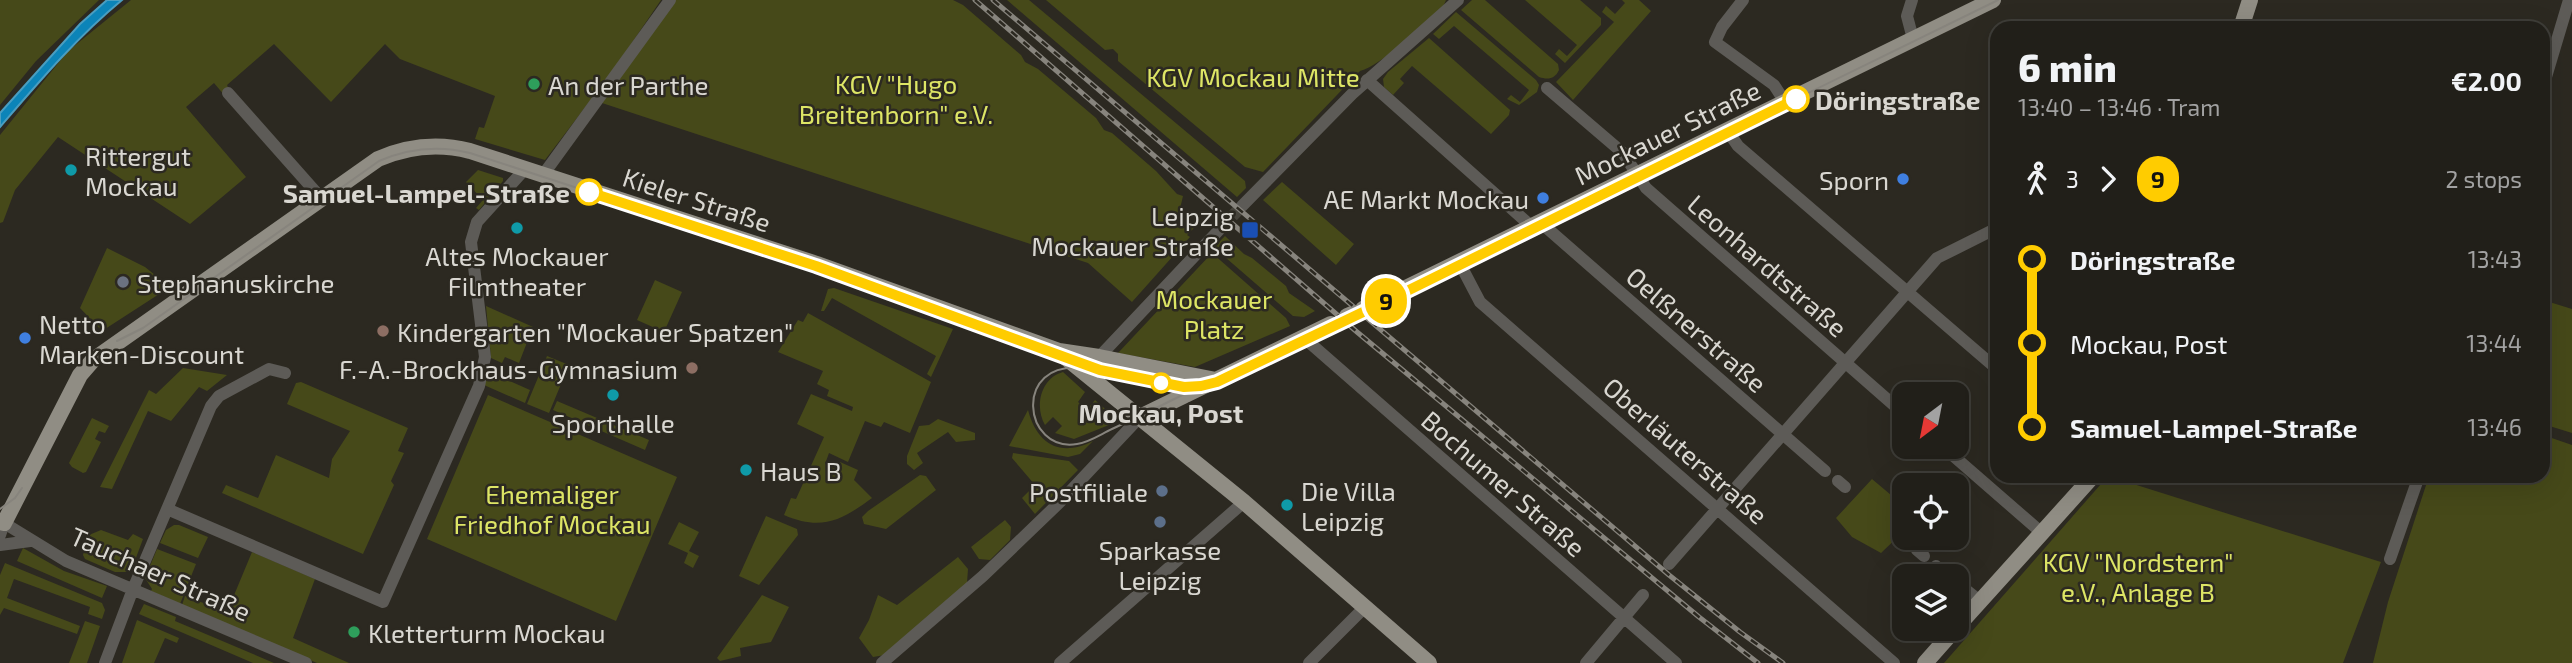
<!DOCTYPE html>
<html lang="en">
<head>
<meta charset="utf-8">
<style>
	body { margin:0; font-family:"Exo 2",sans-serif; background:#2d2c26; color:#f1f3f6; height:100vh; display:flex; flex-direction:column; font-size:26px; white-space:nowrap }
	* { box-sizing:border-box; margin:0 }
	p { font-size:23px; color:#a2a2a2 }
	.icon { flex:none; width:38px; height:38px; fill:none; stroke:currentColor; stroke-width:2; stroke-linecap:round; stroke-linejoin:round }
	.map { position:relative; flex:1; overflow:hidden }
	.panel { position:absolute; left:1990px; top:21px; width:560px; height:462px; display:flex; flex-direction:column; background:#211f19; border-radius:21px; box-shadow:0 7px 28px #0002,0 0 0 2px #3e3d38 }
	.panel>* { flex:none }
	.badge { padding:0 14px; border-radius:23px; font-size:24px; line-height:46px }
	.needle { width:46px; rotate:212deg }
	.tools { position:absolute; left:1892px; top:382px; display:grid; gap:14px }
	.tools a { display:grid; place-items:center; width:77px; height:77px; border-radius:14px; background:#211f19; box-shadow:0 7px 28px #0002,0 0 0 2px #3e3d38; font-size:35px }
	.map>.badge { position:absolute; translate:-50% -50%; box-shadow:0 0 0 4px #fff }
	.legs { display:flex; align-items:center; gap:10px; height:77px; padding:0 28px; font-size:23px }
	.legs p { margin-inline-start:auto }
	.summary { display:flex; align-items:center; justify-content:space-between; height:119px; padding:0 28px }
	h1 { font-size:38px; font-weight:800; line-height:52px }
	ul { padding:0 28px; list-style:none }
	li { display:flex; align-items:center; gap:24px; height:84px; font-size:26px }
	li i { display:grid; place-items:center; width:10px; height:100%; margin:0 9px; background:currentColor }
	li i::after { content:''; width:18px; height:18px; margin:-9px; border:5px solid; border-radius:50%; background:#211f19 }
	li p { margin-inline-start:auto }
	li:first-child i { background:linear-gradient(#0000 50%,currentColor 0) }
	li:last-child i { background:linear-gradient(currentColor 50%,#0000 0) }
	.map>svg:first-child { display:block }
	.green { fill:#464919 }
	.water { fill:#0c84b8; stroke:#4a9dc0; stroke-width:2 }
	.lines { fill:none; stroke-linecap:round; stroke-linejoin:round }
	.minor-tunnel { stroke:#46433b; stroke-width:12; stroke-dasharray:12 6; stroke-linecap:butt }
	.minor { stroke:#5d5b57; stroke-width:12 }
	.major { stroke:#908d84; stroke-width:16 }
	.tram { stroke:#87847d; stroke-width:2 }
	.rail-casing { stroke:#87847d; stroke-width:5 }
	.rail { stroke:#2c2921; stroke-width:2.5; stroke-dasharray:8; stroke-linecap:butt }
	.line-1-casing { stroke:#fff; stroke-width:16 }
	.line-1 { stroke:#fc0; stroke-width:10 }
	.leisure-dot { fill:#2e9e5b; stroke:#2c2921; stroke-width:2.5 }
	.stop-1-dot { fill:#fff; stroke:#fc0; stroke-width:3.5 }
	.culture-dot { fill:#0f9aa8; stroke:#2c2921; stroke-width:2.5 }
	.shop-dot { fill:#3f7fe0; stroke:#2c2921; stroke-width:2.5 }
	.transit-dot { fill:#1a4fb4; stroke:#2c2921; stroke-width:2.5 }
	.worship-dot { fill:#6b7280; stroke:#2c2921; stroke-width:2.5 }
	.education-dot { fill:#8d6e63; stroke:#2c2921; stroke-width:2.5 }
	.service-dot { fill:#5c6f8a; stroke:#2c2921; stroke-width:2.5 }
	.labels { text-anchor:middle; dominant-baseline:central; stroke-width:5; stroke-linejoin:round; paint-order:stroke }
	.park-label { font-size:26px; fill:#dde565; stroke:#2c2921 }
	.poi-label { font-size:26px; fill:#d9d7d1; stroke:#2c2921; text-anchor:start }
	.stop-label { font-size:26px; font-weight:bold; fill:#d9d7d1; stroke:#2c2921; text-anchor:start }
	.street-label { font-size:26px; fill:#d9d7d1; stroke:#2c2921 }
</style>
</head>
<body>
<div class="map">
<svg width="2572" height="663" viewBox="0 0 2572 663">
	<rect width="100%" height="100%" fill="#2c2921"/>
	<path class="green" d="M0 0H99L36 61 0 105Z
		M131 0H661L612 72 545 160 475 139 479 127 484 128 495 96 400 59 385 44 331 102 274 44 227 85 230 92 225 96 214 83 186 107 246 177 190 224 58 137 15 190 3 222 0 223V135L68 51Z
		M675 0H953L963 5 1021 55 1025 62 1038 69 1096 118 1104 130 1112 133 1156 171 1177 194 1183 196 1179 213 1195 227 1187 235 1190 237 1132 302 1088 263 602 103Z
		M1007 0H1029L1245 181 1246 188 1237 197Z
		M1046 0H1446L1443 7C1423 24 1383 65 1360 71L1263 172 1245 167 1118 61V54L1113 49 1105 50Z
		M1472 0H1485L1558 64 1559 70C1555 79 1548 80 1539 77L1461 10Z
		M1525 0H1580L1601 18V25L1565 63 1555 54 1559 49 1567 56 1577 45Z
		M1622 0H1639L1651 11 1573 100 1556 82 1614 22 1602 12 1606 6 1615 14 1625 3Z
		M1456 12 1536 80 1539 85 1537 92 1519 105 1507 99 1511 95 1520 102 1529 90 1454 26 1439 39 1433 34Z
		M1429 38 1510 110 1509 115 1491 134 1412 66 1400 79 1404 83 1393 95 1384 87 1383 79 1388 72Z
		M478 170 503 178V181L479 210 476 208 483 200 466 182Z
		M1282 182 1354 244 1336 265 1263 200Z
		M1225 236 1244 254 1252 258 1286 286 1289 293 1315 311 1304 317 1293 316 1218 251 1215 246Z
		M107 248 145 267 170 287 102 331 80 308Z
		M1212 253 1286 318 1290 326 1195 367 1118 353Z
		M655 280 682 292 664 332 637 320Z
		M834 288 953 329 931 377 927 374 936 356 832 298 824 311H821L828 289Z
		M2543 300 2572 309V433L2543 424Z
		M486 306 533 327 519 363 505 357 502 363 491 358Z
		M808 313 931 382 910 433 884 422 881 427 865 421 848 462 829 453 825 464 836 469 840 462 858 470 854 480 872 498C841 521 821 531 784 515L791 498 796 499 824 437 797 424 811 394 852 411 853 407 827 396 829 390 817 384 823 371 778 352 798 320 803 322Z
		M547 356 569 365 549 413 527 404Z
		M183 368 227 375 207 391 199 387 171 421 148 411 112 489 100 487 149 390 156 394Z
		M489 372 530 390 525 403 484 385Z
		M1063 372 1085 392 1078 402 1087 410 1095 400 1112 415V422L1109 425 1074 439 1055 433 1062 426 1053 417 1045 425C1034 406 1041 378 1063 372Z
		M301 382 408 428 398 451 404 453 391 481 394 485 363 554 222 493 226 485 258 498 276 455 329 478 332 459 350 431 287 404 296 383Z
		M488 395 677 477 616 621 427 539Z
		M557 401 649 440 645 450 553 410Z
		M1028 410C1037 444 1060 458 1093 441L1080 454 1068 457 1009 446Z
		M92 418 109 426 105 433 99 431 95 439 101 442 86 472 83 473 72 467 69 463Z
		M938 419 975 433V440L956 442 948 432 917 453 923 463 914 470 907 464V456L919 426 929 425Z
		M2543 435 2572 445V663H2373L2388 602 2429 476H2543Z
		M1013 453 1069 461 1078 470 1035 514 1022 498 1035 485 1012 458Z
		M920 475 926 476 936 490 886 529 864 524 862 517 868 511Z
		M2108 476 2381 562 2343 663H1944Z
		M1872 479 1904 506V531L1881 553 1852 537 1836 518Z
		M766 516 797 529 798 535 759 585 739 576Z
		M1005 520 1011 527 1010 540 990 560 979 559 971 547Z
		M679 522 699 532 689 551 699 556 693 568 684 563 688 553 668 544Z
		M174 525H179L208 537 198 558 160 543 166 530Z
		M101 530 128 540 133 534 143 539 134 563 127 572H115L85 559 83 555 89 535Z
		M23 548 64 571 107 586 102 598 17 561Z
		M157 549 196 564 180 604 151 591 152 589 145 578Z
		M252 552 315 579 293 638 349 663H317L182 605 185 596 227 612Z
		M958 557 968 569 967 583 885 655 873 657 859 638 869 620 878 595 897 605Z
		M5 563 102 603 105 610 102 619 88 614 90 607 14 579 7 598 80 626 77 634 4 608 0 615V575Z
		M762 595 789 607 771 642 740 648 741 656 720 661 717 658Z
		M144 604 176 617 175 621 274 663H253L139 614Z
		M137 620 179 638 177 643 165 638 154 663H122Z
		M85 621 100 626 87 663H69Z"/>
	<path class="water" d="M107 0H122C76 38 38 83 0 127V113L80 24Z"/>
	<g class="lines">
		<path class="minor-tunnel" d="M1220 229 1242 206"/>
		<path class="minor" d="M1743 0 1722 27 1715 42 1774 85 1785 102
			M1912 0 1907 16 1913 39
			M1367 80 1531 226
			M2543 87 2569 0
			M1547 88 1623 153 1646 188 1904 414
			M228 93 321 198
			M1727 130 1738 146 1997 369
			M543 175 670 0
			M1242 206 1352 94 1458 0
			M1540 222 1825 471
			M1459 262 1480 302 1894 663
			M1303 337 1676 663
			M1099 357 1220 229
			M1942 446 2042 533
			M1838 481 1845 487
			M167 509 383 602 479 386 485 357 471 242 477 222 525 169
			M0 535 4 523 66 561 306 663
			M0 545 30 541
			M1917 550 1924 556
			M2390 559 2419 476
			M1669 564 1937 258 1997 228
			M1936 566 1948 576
			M1956 582 1981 602
			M105 663 133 589 211 406 219 396 269 369 285 373
			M882 663 983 576 1061 501 1140 417
			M1060 663 1244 502
			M1309 663 1365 607
			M1586 663 1643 595"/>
		<path class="major" d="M2241 28 2250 0
			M1363 309 1993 0
			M1347 316 1354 313
			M1060 353 1244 502 1429 663
			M1140 417 1331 324
			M0 522 4 523 80 375 93 360 378 159C408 146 439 143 470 151L817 264 1059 351 1099 357 1216 380
			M1956 628 2093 476
			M1925 663 1956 628"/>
		<path class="tram" d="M1365 310 1998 0
			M1348 318 1356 315
			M117 341 143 328 379 161C409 148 438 145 470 153L816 266 1042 347 1092 367 1180 387H1198L1213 383 1333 325
			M1083 368C1012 360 1023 453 1077 444 1090 442 1101 434 1112 429 1140 416 1167 403 1194 389
			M0 509 15 498 22 488"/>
		<defs>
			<path id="rail" d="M975 0 1357 332 1699 617 1758 663
				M993 0 1669 575 1740 632 1783 663"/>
		</defs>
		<use href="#rail" class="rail-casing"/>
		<use href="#rail" class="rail"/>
	</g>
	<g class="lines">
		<defs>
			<path id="line-1" d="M589 192 816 266 1100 370 1184 387 1201 386 1217 382 1407 291 1796 99"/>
		</defs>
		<use href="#line-1" class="line-1-casing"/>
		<use href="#line-1" class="line-1"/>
	</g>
	<g class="leisure-dot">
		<circle cx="534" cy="84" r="7"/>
		<circle cx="354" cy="632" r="7"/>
	</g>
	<g class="stop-1-dot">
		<circle cx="1796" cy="99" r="12"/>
		<circle cx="589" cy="192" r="12"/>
		<circle cx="1161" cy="383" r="9"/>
	</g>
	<g class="culture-dot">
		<circle cx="71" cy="170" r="7"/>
		<circle cx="517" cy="228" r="7"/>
		<circle cx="613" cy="395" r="7"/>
		<circle cx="746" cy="470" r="7"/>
		<circle cx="1287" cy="505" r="7"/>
	</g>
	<g class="shop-dot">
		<circle cx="1903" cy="179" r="7"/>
		<circle cx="1543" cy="198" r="7"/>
		<circle cx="25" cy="338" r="7"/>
	</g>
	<rect class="transit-dot" x="1241" y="221" width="18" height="18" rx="3.5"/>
	<circle class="worship-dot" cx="123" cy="282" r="7"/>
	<g class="education-dot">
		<circle cx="383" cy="331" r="7"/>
		<circle cx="692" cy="368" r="7"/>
	</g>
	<g class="service-dot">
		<circle cx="1162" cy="491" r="7"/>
		<circle cx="1160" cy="522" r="7"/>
	</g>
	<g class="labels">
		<g class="park-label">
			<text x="1253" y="76">KGV Mockau Mitte</text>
			<text x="896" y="83">KGV "Hugo<tspan x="896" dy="30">Breitenborn" e.V.</tspan></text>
			<text x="1214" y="298">Mockauer<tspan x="1214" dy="30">Platz</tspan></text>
			<text x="552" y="493">Ehemaliger<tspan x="552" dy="30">Friedhof Mockau</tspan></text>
			<text x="2138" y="561">KGV "Nordstern"<tspan x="2138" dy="30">e.V., Anlage B</tspan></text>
		</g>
		<g class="poi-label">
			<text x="548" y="84">An der Parthe</text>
			<text x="85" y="155">Rittergut<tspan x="85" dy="30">Mockau</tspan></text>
			<text x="1889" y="179" text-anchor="end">Sporn</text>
			<text x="1529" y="198" text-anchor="end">AE Markt Mockau</text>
			<text x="1234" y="215" text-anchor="end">Leipzig<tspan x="1234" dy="30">Mockauer Straße</tspan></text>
			<text x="517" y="255" text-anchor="middle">Altes Mockauer<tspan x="517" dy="30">Filmtheater</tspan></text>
			<text x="137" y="282">Stephanuskirche</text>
			<text x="39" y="323">Netto<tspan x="39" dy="30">Marken-Discount</tspan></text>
			<text x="397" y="331">Kindergarten "Mockauer Spatzen"</text>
			<text x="678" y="368" text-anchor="end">F.-A.-Brockhaus-Gymnasium</text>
			<text x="613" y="422" text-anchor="middle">Sporthalle</text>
			<text x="760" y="470">Haus B</text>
			<text x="1301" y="490">Die Villa<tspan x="1301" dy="30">Leipzig</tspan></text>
			<text x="1148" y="491" text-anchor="end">Postfiliale</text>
			<text x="1160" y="549" text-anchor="middle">Sparkasse<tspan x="1160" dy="30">Leipzig</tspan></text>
			<text x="368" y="632">Kletterturm Mockau</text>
		</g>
		<g class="stop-label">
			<text x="1815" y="99">Döringstraße</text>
			<text x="570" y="192" text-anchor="end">Samuel-Lampel-Straße</text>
			<text x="1161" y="412" text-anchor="middle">Mockau, Post</text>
		</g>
		<g class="street-label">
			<text transform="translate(1667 132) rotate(-26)">Mockauer Straße</text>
			<text transform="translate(697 199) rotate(18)">Kieler Straße</text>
			<text transform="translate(1768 265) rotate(41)">Leonhardtstraße</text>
			<text transform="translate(1697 329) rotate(41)">Oelßnerstraße</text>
			<text transform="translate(1686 450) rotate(41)">Oberläuterstraße</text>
			<text transform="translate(1504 483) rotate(41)">Bochumer Straße</text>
			<text transform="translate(161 573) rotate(24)">Tauchaer Straße</text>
		</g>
	</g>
</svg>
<div class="tools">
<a><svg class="needle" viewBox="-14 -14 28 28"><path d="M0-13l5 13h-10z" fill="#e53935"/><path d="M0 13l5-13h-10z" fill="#a2a2a2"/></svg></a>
<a><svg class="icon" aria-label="locate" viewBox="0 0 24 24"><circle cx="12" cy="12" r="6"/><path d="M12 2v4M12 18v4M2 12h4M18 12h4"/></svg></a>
<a><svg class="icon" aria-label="layers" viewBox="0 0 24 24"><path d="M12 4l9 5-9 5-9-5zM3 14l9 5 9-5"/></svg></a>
</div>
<b class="badge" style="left:1386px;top:301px;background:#fc0;color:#111">9</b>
<section class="panel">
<div class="summary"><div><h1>6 min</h1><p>13:40 – 13:46 · Tram</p></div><b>€2.00</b></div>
<div class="legs"><svg class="icon" aria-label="walk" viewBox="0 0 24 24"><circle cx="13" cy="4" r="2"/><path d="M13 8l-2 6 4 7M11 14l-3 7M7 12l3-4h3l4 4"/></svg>3<svg class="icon" aria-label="forward" viewBox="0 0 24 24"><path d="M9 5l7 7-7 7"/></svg><b class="badge" style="background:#fc0;color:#111">9</b><p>2 stops</p></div>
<ul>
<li><i style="color:#fc0"></i><b>Döringstraße</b><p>13:43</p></li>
<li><i style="color:#fc0"></i><span>Mockau, Post</span><p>13:44</p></li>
<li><i style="color:#fc0"></i><b>Samuel-Lampel-Straße</b><p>13:46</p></li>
</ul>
</section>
</div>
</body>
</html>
